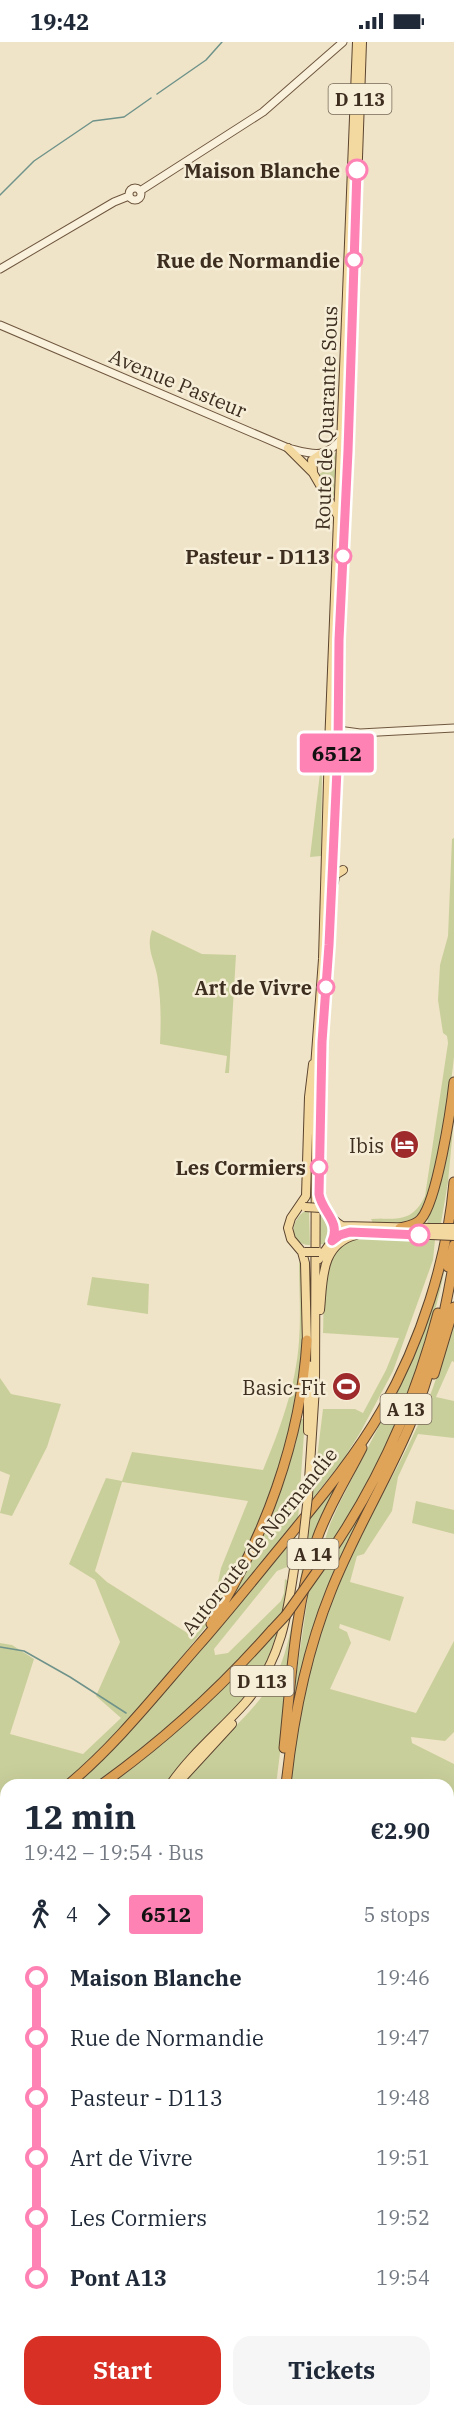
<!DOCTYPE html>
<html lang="en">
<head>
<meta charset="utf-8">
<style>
	body { margin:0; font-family:"IBM Plex Serif",serif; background:#f6f6f7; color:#1f2937; height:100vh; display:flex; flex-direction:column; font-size:22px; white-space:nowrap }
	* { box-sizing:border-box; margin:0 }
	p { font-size:20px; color:#747a83 }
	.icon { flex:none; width:33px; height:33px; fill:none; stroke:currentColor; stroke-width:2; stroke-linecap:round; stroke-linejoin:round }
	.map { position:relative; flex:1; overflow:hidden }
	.details { position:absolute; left:0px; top:1737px; width:454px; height:638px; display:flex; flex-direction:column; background:#fff; border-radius:18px 18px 0 0; box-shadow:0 6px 24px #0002 }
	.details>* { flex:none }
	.badge { padding:0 12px; border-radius:4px; font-size:21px; line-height:39px }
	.map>.badge { position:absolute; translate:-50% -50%; box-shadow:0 0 0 3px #fff }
	.legs { display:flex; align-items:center; gap:9px; height:66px; padding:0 24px; font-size:20px }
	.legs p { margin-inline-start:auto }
	.head { display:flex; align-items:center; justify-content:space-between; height:102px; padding:0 24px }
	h1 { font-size:33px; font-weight:800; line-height:45px }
	.action { display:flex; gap:12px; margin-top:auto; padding:12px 24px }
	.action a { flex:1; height:69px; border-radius:18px; background:#d93025; color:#fff; font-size:24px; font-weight:800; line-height:69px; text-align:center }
	.action a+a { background:#f6f6f7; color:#1f2937 }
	ul { padding:0 24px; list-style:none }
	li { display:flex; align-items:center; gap:21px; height:60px; font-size:22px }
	li i { display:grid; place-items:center; width:9px; height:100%; margin:0 8px; background:currentColor }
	li i::after { content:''; width:15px; height:15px; margin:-8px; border:4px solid; border-radius:50%; background:#fff }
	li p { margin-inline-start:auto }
	li:first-child i { background:linear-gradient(#0000 50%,currentColor 0) }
	li:last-child i { background:linear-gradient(currentColor 50%,#0000 0) }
	.status { display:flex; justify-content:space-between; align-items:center; height:42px; padding:0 30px; background:#fff; direction:ltr }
	.status svg { height:16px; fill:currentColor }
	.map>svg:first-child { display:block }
	.green { fill:#c9cf9b; fill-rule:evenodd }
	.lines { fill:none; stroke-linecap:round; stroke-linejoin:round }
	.stream { stroke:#6f938a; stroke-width:1.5 }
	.secondary-casing { stroke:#6f573f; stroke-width:9 }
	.primary-casing { stroke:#5b4430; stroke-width:10 }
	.highway-casing { stroke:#5b4430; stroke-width:11 }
	.secondary { stroke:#faf1dc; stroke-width:7 }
	.primary { stroke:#f3d9a0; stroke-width:8 }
	.highway { stroke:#e0a458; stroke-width:9 }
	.primary-bridge-casing { stroke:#5b4430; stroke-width:10; stroke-linecap:butt }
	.highway-bridge-casing { stroke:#5b4430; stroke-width:11; stroke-linecap:butt }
	.primary-bridge { stroke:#f3d9a0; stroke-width:8 }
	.highway-bridge { stroke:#e0a458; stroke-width:9 }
	.line-1-casing { stroke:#fff; stroke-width:14 }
	.line-1 { stroke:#ff82b4; stroke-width:9 }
	.stop-1-dot { fill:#fff; stroke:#ff82b4; stroke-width:3 }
	.labels { text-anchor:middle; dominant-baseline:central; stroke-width:5; stroke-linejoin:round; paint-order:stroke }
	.shield { fill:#f7eed8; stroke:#756857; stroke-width:1.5 }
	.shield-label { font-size:18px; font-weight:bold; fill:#3d2e20 }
	.stop-label { font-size:20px; font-weight:bold; fill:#3d2e20; stroke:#f7eed8; text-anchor:end }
	.street-label { font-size:20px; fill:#3d2e20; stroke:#f7eed8 }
	.poi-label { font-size:20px; fill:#3d2e20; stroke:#f7eed8; text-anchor:end }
</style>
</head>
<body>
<div class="status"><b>19:42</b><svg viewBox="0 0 49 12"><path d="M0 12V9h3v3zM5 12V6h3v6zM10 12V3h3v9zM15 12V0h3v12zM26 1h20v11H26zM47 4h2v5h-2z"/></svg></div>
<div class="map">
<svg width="454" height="2374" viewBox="0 0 454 2374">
	<rect width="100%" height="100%" fill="#f0e4c8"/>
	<path class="green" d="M336 411 338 412 334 459 318 433 327 427 318 423 315 428 313 422 317 416Z
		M320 731H322L321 814 310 815Z
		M454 796V1015L447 1075 425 1164C411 1186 396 1181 373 1181L371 1177C398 1176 412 1181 425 1154L448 1001 447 994 443 991 438 958 440 923 448 894 452 797Z
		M152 888 202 912 236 913 229 1031H225L227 1014 160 1002C161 981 161 960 158 939 156 919 145 908 152 888Z
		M454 1076 448 1140 441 1181H427Z
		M305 1169 309 1170 310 1203C288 1203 290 1178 305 1169Z
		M318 1170C332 1179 334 1190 324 1202L317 1203V1193L320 1190Z
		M363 1194 435 1198 433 1218 393 1329 360 1391 341 1421 312 1457 323 1367H355L363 1371 386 1328 399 1296 323 1291C325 1252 315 1204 363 1194Z
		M299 1220 301 1221 304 1328 287 1404 253 1496 208 1582 140 1667 101 1709 60 1743H6V1781L0 1785V1601L12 1603 34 1617 10 1692 83 1712 121 1676 96 1654 120 1600 95 1538 69 1522 106 1436 122 1439 132 1410 263 1428C280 1387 296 1344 299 1299 301 1273 299 1246 299 1220ZM122 1440 248 1459 221 1526 214 1559 189 1592 107 1540 95 1529Z
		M445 1226C423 1333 378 1434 317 1523L330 1482 339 1462 405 1333 422 1293Z
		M92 1235 149 1242 148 1272 87 1263Z
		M454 1278V1320L452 1319 436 1355 454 1359V1396L418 1392 398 1435 392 1469 364 1512 357 1514 350 1540 404 1555 390 1599 340 1582 339 1586 347 1590 351 1601 330 1647 416 1671 454 1599V1690L445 1699 411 1695 412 1701 454 1722V2001L448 1997V1743H290C297 1668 315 1593 346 1524 370 1471 402 1422 424 1369 436 1340 445 1309 454 1278Z
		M0 1336 11 1352 61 1362 47 1405 12 1474 0 1471 10 1433 0 1429Z
		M409 1368H412L395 1409 346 1509 293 1670 291 1669 309 1547Z
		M299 1377H305L298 1478 218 1574 265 1481 296 1401Z
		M342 1432 303 1542 299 1547 309 1477Z
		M416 1459 454 1468V1492L412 1481Z
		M296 1492 292 1523 277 1529 214 1607 215 1613 228 1611 281 1559 284 1551 285 1537 288 1539 285 1567 247 1612 221 1639 127 1721 95 1743H75L136 1683Z
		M299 1562 276 1743H182C210 1702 256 1674 278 1629 287 1609 291 1587 295 1566Z
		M281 1583C264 1652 207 1689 167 1743H110C173 1695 230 1645 281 1583Z
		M6 1832V2368H99L114 2374H0V1834Z
		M454 2263V2309H449V2264Z
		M278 2369V2368L401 2369 400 2374H278Z"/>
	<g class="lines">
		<path class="stream" d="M157 52 206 18 222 0
			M0 153 34 119 93 79 124 75 151 56
			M0 1605 24 1609 70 1635 126 1671
			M314 2374V2368"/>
		<defs>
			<path id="secondary" d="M129 152a6 6 0 1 1 12 0a6 6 0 1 1-12 0Z
				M140 149 263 70 343 0
				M0 227 114 160 129 154
				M0 283 288 406C312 412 325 418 342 396
				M334 690 338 688 360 691 454 686
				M333 694 345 695 357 692
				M448 2239 454 2238"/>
			<path id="primary" d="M288 406 313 431 338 474
				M313 429 312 418 321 412
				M334 840 335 833 343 828
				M315 1025 323 917 329 704 357 0
				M319 1148C320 1163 330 1177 342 1184L431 1186
				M319 1217 332 1199 348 1190 431 1193
				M320 1268C323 1239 320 1202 356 1193
				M307 1302 305 1221 302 1210 291 1197 288 1186 291 1176 306 1154 309 1055 313 1022
				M308 1323V1389
				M308 1454 315 1345 316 1063 328 929 338 705 339 598 347 433 362 0
				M170 1743C191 1712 220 1689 245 1661 284 1617 289 1562 297 1506
				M176 1743 232 1682
				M176 2374 177 2368
				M183 2374 184 2368"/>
			<path id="highway" d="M400 1186C408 1184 416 1183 421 1177 437 1159 451 1067 454 1040
				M448 1225 454 1203
				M434 1332 454 1265
				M325 1518C377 1444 415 1359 438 1271
				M211 1582C264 1497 301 1398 307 1298
				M284 1706C291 1637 295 1563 317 1497 328 1465 347 1436 362 1406
				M68 1743C117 1702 156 1652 198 1604 227 1571 254 1537 282 1503 317 1460 354 1417 382 1368 421 1299 447 1219 454 1140
				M101 1743C164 1698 220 1647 272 1588
				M286 1743C293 1677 306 1611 331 1549 353 1493 385 1441 409 1385 432 1332 444 1276 454 1219
				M0 1790 6 1786
				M0 1802 6 1799
				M0 1828 6 1827
				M267 2368V2374"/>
		</defs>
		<use href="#secondary" class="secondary-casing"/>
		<use href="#primary" class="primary-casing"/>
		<use href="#highway" class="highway-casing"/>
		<use href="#secondary" class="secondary"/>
		<use href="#primary" class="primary"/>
		<use href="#highway" class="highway"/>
		<defs>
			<path id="primary-bridge" d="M305 1165 321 1166
				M431 1186H454
				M431 1193 454 1194
				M305 1210H319
				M302 1507 308 1454"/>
			<path id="highway-bridge" d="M272 1588 286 1573 325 1518"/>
		</defs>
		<use href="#primary-bridge" class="primary-bridge-casing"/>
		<use href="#highway-bridge" class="highway-bridge-casing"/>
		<use href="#primary-bridge" class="primary-bridge"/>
		<use href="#highway-bridge" class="highway-bridge"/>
	</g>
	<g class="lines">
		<defs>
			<path id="line-1" d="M357 128 348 409 339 598 338 705 329 903 322 1000 319 1152C322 1170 341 1179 332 1199L340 1193 350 1190 419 1193"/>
		</defs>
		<use href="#line-1" class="line-1-casing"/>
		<use href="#line-1" class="line-1"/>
	</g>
	<defs>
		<symbol id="hotel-disc" viewBox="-11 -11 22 22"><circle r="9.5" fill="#9e2a2b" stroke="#f7eed8"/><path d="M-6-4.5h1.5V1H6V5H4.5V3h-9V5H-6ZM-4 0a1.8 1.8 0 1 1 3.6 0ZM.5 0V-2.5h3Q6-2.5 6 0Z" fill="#fff"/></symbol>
		<symbol id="stadium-disc" viewBox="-11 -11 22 22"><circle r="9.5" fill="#9e2a2b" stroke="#f7eed8"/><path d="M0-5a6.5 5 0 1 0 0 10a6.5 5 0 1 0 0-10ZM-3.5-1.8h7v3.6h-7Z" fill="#fff"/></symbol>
	</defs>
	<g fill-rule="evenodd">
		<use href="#hotel-disc" x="388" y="1086" width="33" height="33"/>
		<use href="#stadium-disc" x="330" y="1328" width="33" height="33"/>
	</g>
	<g class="stop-1-dot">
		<circle cx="357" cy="128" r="10"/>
		<circle cx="354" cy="218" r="8"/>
		<circle cx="343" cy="514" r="8"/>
		<circle cx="326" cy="945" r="8"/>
		<circle cx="319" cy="1125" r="8"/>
		<circle cx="419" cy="1193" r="10"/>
	</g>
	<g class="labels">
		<g class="shield">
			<rect x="328.5" y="42" width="63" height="30" rx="4.5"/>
			<rect x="380.5" y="1352" width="51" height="30" rx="4.5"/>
			<rect x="287.5" y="1497" width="51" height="30" rx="4.5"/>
			<rect x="230.5" y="1624" width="63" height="30" rx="4.5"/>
		</g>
		<g class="shield-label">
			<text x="360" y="57">D 113</text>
			<text x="406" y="1367">A 13</text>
			<text x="313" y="1512">A 14</text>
			<text x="262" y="1639">D 113</text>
		</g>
		<g class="stop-label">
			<text x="340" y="128">Maison Blanche</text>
			<text x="340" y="218">Rue de Normandie</text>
			<text x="330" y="514">Pasteur - D113</text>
			<text x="312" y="945">Art de Vivre</text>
			<text x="306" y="1125">Les Cormiers</text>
		</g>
		<g class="street-label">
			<text transform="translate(178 341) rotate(23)">Avenue Pasteur</text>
			<text transform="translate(326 376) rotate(-88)">Route de Quarante Sous</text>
			<text transform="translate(259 1499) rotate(-51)">Autoroute de Normandie</text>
		</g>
		<g class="poi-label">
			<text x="384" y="1103">Ibis</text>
			<text x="326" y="1345">Basic-Fit</text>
		</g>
	</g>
</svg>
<b class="badge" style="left:337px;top:711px;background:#ff82b4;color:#111">6512</b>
<section class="details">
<div class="head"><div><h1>12 min</h1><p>19:42 – 19:54 · Bus</p></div><b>€2.90</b></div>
<div class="legs"><svg class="icon" aria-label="walk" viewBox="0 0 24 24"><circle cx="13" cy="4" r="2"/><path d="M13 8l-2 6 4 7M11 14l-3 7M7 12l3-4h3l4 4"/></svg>4<svg class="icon" aria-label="forward" viewBox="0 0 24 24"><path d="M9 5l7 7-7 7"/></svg><b class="badge" style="background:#ff82b4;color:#111">6512</b><p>5 stops</p></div>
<ul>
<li><i style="color:#ff82b4"></i><b>Maison Blanche</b><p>19:46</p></li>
<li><i style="color:#ff82b4"></i><span>Rue de Normandie</span><p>19:47</p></li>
<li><i style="color:#ff82b4"></i><span>Pasteur - D113</span><p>19:48</p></li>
<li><i style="color:#ff82b4"></i><span>Art de Vivre</span><p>19:51</p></li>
<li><i style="color:#ff82b4"></i><span>Les Cormiers</span><p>19:52</p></li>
<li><i style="color:#ff82b4"></i><b>Pont A13</b><p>19:54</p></li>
</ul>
<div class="action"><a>Start</a><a>Tickets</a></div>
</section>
</div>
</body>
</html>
